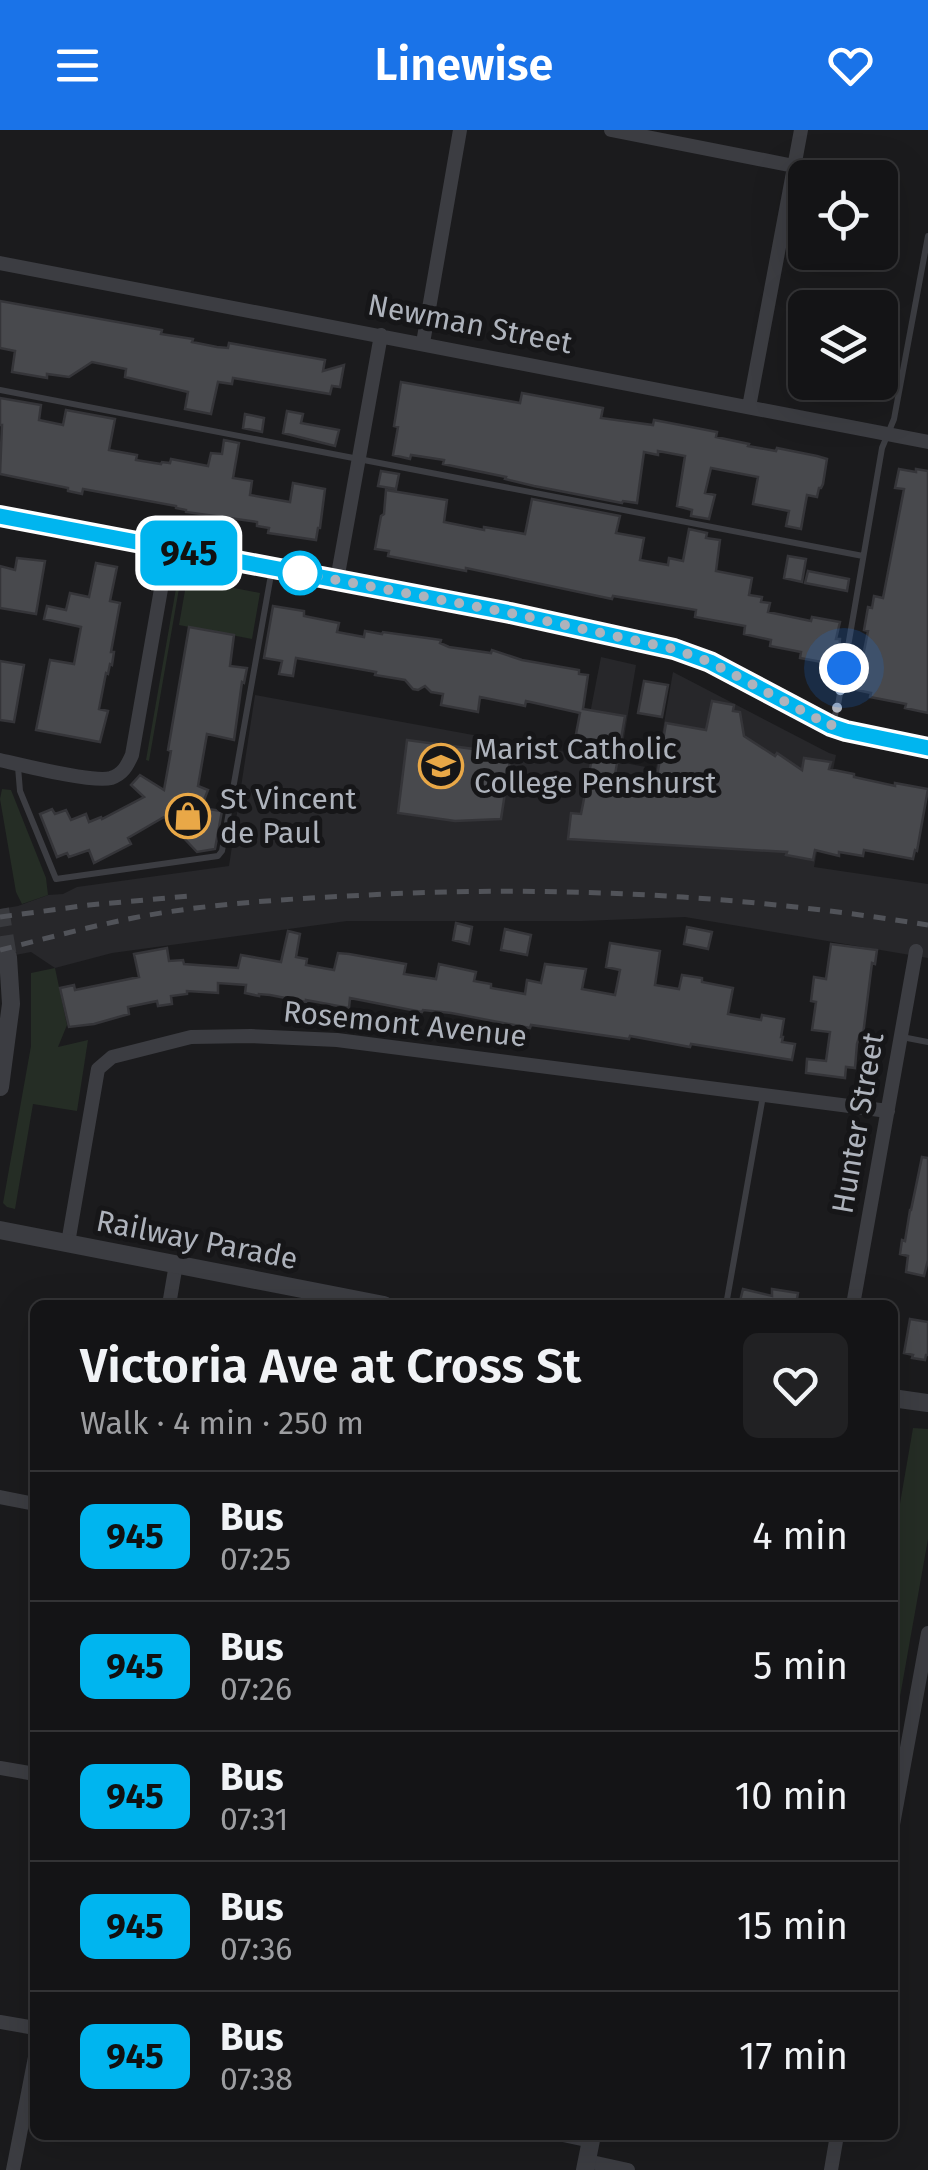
<!DOCTYPE html>
<html lang="en">
<head>
<meta charset="utf-8">
<style>
	body { margin:0; font-family:"Fira Sans",sans-serif; background:#212123; color:#f1f3f6; height:100vh; display:flex; flex-direction:column; font-size:38px; white-space:nowrap }
	* { box-sizing:border-box; margin:0 }
	p { font-size:32px; color:#9d9ea1 }
	.icon { flex:none; width:55px; height:55px; fill:none; stroke:currentColor; stroke-width:2; stroke-linecap:round; stroke-linejoin:round }
	.map { position:relative; flex:1; overflow:hidden }
	.sheet { position:absolute; left:30px; top:1170px; width:868px; height:840px; display:flex; flex-direction:column; background:#141416; border-radius:15px; box-shadow:0 10px 40px #0002,0 0 0 2px #333335 }
	.sheet>* { flex:none }
	.badge { padding:0 20px; border-radius:15px; font-size:35px; line-height:65px }
	.fabs { position:absolute; left:788px; top:30px; display:grid; gap:20px }
	.fabs a { display:grid; place-items:center; width:110px; height:110px; border-radius:15px; background:#141416; box-shadow:0 10px 40px #0002,0 0 0 2px #333335; font-size:50px }
	.you { position:absolute; width:50px; height:50px; margin:-25px; border:8px solid #fff; border-radius:50%; background:#1a73e8; box-shadow:0 0 0 15px #1a73e833 }
	.map>.badge { position:absolute; translate:-50% -50%; box-shadow:0 0 0 5px #fff }
	.round { display:grid; place-items:center; flex:none; width:105px; height:105px; border-radius:15px; background:#212123 }
	.overview { display:flex; align-items:center; justify-content:space-between; height:170px; padding:0 50px }
	h1 { font-size:48px; font-weight:600; line-height:75px }
	ul { padding:0; list-style:none }
	li { display:flex; align-items:center; gap:30px; height:130px; padding:0 50px; border-top:2px solid #333335 }
	li div { flex:1 }
	li b { display:block; font-size:38px }
	li em { font-style:normal }
	li .badge { min-width:110px; font-weight:700; text-align:center }
	header { display:flex; justify-content:space-between; align-items:center; height:130px; padding:0 50px; background:#1a73e8; color:#fff; font-size:45px; font-weight:600 }
	.map>svg:first-child { display:block }
	.built { fill:#27272a }
	.green { fill:#252d25 }
	.building { fill:#48494d; stroke:#353539; stroke-width:2.5 }
	.lines { fill:none; stroke-linecap:round; stroke-linejoin:round }
	.tertiary-tunnel { stroke:#38393d; stroke-width:18; stroke-dasharray:18 9; stroke-linecap:butt }
	.service { stroke:#3c3d42; stroke-width:6 }
	.minor { stroke:#3c3d42; stroke-width:14 }
	.tertiary { stroke:#3c3d42; stroke-width:18 }
	.rail { stroke:#515359; stroke-width:5; stroke-dasharray:12 10; stroke-linecap:butt }
	.line-casing { stroke:#fff; stroke-width:22 }
	.line { stroke:#00b5ef; stroke-width:15 }
	.walk { stroke:#aeb3bc; stroke-width:10; stroke-dasharray:0 18 }
	.stop-dot { fill:#fff; stroke:#00b5ef; stroke-width:5 }
	.labels { text-anchor:middle; dominant-baseline:central; stroke-width:10; stroke-linejoin:round; paint-order:stroke }
	.street-label { font-size:30px; fill:#aeb3bc; stroke:#161618 }
	.poi-label { font-size:30px; fill:#aeb3bc; stroke:#161618; text-anchor:start }
</style>
</head>
<body>
<header><svg class="icon" aria-label="menu" viewBox="0 0 24 24"><path d="M4 6h16M4 12h16M4 18h16"/></svg>Linewise<svg class="icon" aria-label="heart" viewBox="0 0 24 24"><path d="M12 20l-8-8c-3-5 5-10 8-4 3-6 11-1 8 4z"/></svg></header>
<div class="map">
<svg width="928" height="2040" viewBox="0 0 928 2040">
	<rect width="100%" height="100%" fill="#1b1b1d"/>
	<path class="built" d="M601 527 636 535 620 632 656 639 673 542 829 623 836 625 814 737 928 754V828L685 787 582 791H347L112 823 55 838 31 822 0 828V779L18 776 48 765 63 764 77 757 229 736 255 565 582 625Z"/>
	<path class="green" d="M178 447H181L149 631 146 630Z
		M187 449 260 463 252 509 179 495Z
		M2 659 11 660 46 748 48 765 22 774 16 762 0 669Z
		M55 838 67 895 58 917 88 910 77 981 33 974 15 1079 7 1077 3 1073 31 916V843Z
		M913 1298 928 1299V1409L893 1606V1391H897Z"/>
	<path class="building" d="M0 171 162 200 161 204 193 209 192 212 217 217 228 218 229 213 325 230 323 241 344 235 340 257 332 256 330 264 233 248 232 254 218 252 211 284 185 279 188 262 125 247 126 239 92 232 69 247 47 244V248L12 242 15 221 0 218Z
		M401 252 520 273 522 263 603 278 601 288 653 295 654 290 691 297 717 302 716 307 749 314 748 316 776 321 777 318 817 326 827 329 823 354 821 358H819L817 367 807 365 801 399 786 396 789 381 753 374 758 347 711 338 705 363 715 365 709 389 691 386 692 380 677 376 685 326 658 321V325L644 322 637 373 623 371 622 373 534 356 505 349 506 347 443 334 444 330 411 325 410 329 393 325 398 297 394 296Z
		M0 268 41 275 39 290 63 295 66 280 115 289 109 320 137 325 136 330 161 334 162 332 170 333 171 329 208 336 211 323 222 324 224 310 239 313 233 348 252 351 250 365 290 372 293 353 325 359 320 398H318L316 410 268 403 269 398 257 396V392L186 382V380L176 378V376L83 359 82 364 68 361V358L0 344 2 295H0Z
		M287 281 303 284 301 293 339 300 335 316 283 303Z
		M245 284 264 288 262 302 243 298Z
		M899 339 916 342V339L928 341V583L905 578 906 574 870 567 871 563 857 560 860 547 856 546 858 538 851 537 854 524 863 526 868 501 864 500 868 477 872 478 874 466 883 468 904 359 895 358Z
		M381 341 399 344 396 359 378 356Z
		M386 360 447 370 444 392 484 400V397L525 404 532 369 620 386 616 403 644 408 640 430 668 435 669 428 683 431 689 399 707 403 706 408 720 410 716 441 752 448 749 465 762 467 761 472 770 473 768 482 811 491 812 487 840 492 836 509H840L838 535 800 528 801 522 770 516 771 510 744 504 745 496 695 487 696 480 613 466 612 469 466 438V441L388 426 389 421 375 419 381 386 384 384Z
		M788 426 806 429 802 452 784 448Z
		M17 428 45 431 36 484 0 478V436L15 440Z
		M96 433 117 437 110 471 120 473 111 522H114L112 535 110 534 108 544 106 543 99 579 108 581 100 612 36 600 50 530 74 534 81 497 44 489 47 476 66 480 70 463 89 467Z
		M808 441 849 449 847 461 805 453Z
		M273 476 304 481V486L339 493 337 502 364 507 365 501 382 504 383 502 427 508 441 510 440 513 449 517 491 523 492 520 522 530 579 540V544L588 545 583 579 625 586 615 645 656 653 666 593 706 600 712 571 734 575 733 581 740 582 744 606 775 626 777 623 802 640 804 628 831 632 829 639 854 644V647L895 656V653L928 659 917 721 915 720 913 729 864 720 863 726 839 722V726L815 720 813 730 786 725 787 722 568 709 571 683 581 684 593 623 585 622 587 610 577 608 578 605 576 604 580 583 526 571 525 576 480 567 478 582 441 575 443 564 431 562 425 556 418 560 413 559 405 550 375 545 376 542 296 528 293 546 279 544 282 531 264 528Z
		M189 497 234 505 230 536 247 538 244 553 242 552 234 610 207 604 198 656 208 660 201 678 222 681 215 719 197 722 164 687 128 708 131 714 94 733 89 720 69 727 67 723 57 727 40 684 52 679 55 684 66 680 71 690 86 684 89 692 101 687 102 689 144 667 131 655 140 645 164 660 171 621 168 620Z
		M0 531 24 535 14 592 0 590Z
		M644 551 668 555 662 587 638 583Z
		M407 610 511 624 501 689 455 691 398 683Z
		M456 793 472 797 469 814 453 810Z
		M687 797 712 802 708 819 684 814Z
		M505 799 531 805 527 825 501 820Z
		M288 801 300 804 296 827 307 829 306 835 334 840 338 823 349 824 406 834 404 844 436 849 439 834 476 842 474 851 491 854V858L525 864 527 850 541 853 545 834 586 839 582 859 615 865 620 840 606 837 610 813 660 821 655 855 679 859 682 845 702 848V852L733 858 728 884 761 890 762 885 784 889 781 907H783L782 912 795 914 792 930 691 914 690 917 630 906 629 909 531 895 530 898 451 883 423 880 422 882 350 868 349 878 306 870V872L270 865 259 864V866L245 863 246 855 218 853V863L187 861V864L171 866 172 874 158 876 157 871 128 877 129 884 94 894 69 897 60 858 74 855 75 860 139 847 134 824 167 818 169 831 183 830 184 834 238 838 241 825 281 832Z
		M831 814 877 820 875 834 872 833 863 905 860 904 857 914 855 938 846 937 845 948 806 943 807 929 826 931 830 902 812 900 816 872 811 871 814 847 826 849Z
		M922 1027 928 1028V1130L924 1146 906 1142 908 1126 900 1124 902 1110 905 1111 910 1080H911Z
		M743 1159 772 1166V1159L798 1163 796 1175H739Z
		M910 1189 928 1192V1225H926L925 1230 912 1228 913 1225 904 1223Z"/>
	<g class="lines">
		<path class="tertiary-tunnel" d="M0 779 8 827"/>
		<path class="service" d="M0 260 863 426
			M832 594 838 575 882 318 894 289 928 106
			M18 637 20 661 56 749 218 726 222 721 272 439
			M902 907 928 912
			M726 1175 763 966"/>
		<path class="minor" d="M611 0 794 36
			M0 133 928 312
			M423 213 460 0
			M749 277 801 0
			M0 386 509 483 674 519 710 532 831 596 846 601 928 618
			M337 450 381 205
			M0 630C22 635 93 653 111 648 123 644 127 636 132 625L168 419
			M68 1113 98 939 112 927 191 907 251 906 337 910 888 981
			M169 1175 176 1134
			M853 1175 916 821
			M0 1367 35 1374
			M0 1638 35 1644
			M892 1700 928 1503
			M0 1892 35 1898
			M563 2005 591 2011
			M587 2031 628 2040
			M13 2040 35 1927
			M831 2040 837 2005"/>
		<path class="tertiary" d="M0 957 11 874 8 827
			M0 1100 384 1175
			M892 1268 928 1273
			M585 2040 592 2005"/>
		<path class="rail" d="M0 787 89 775 190 766
			M0 820C44 809 88 797 133 788 210 773 289 769 367 765 556 755 742 765 928 795"/>
	</g>
	<g class="lines">
		<defs>
			<path id="line" d="M0 386 510 483 674 519 710 532 831 596 846 601 928 618"/>
		</defs>
		<use href="#line" class="line-casing"/>
		<use href="#line" class="line"/>
		<path class="walk" d="M300 443 510 483 674 519 710 532 831 596 838 575 844 538"/>
	</g>
	<defs>
		<symbol id="school-ring" viewBox="-11 -11 22 22"><circle r="9.5" fill="#161618" stroke="#e9a847" stroke-width="1.5"/><path d="M0-5L7-2L0 1L-7-2ZM-4 1L0 2.5L4 1V4Q0 6-4 4Z" fill="#e9a847"/></symbol>
		<symbol id="shop-ring" viewBox="-11 -11 22 22"><circle r="9.5" fill="#161618" stroke="#e9a847" stroke-width="1.5"/><path d="M-5-2.5h2.3a2.7 3.5 0 0 1 5.4 0H5L5.5 6h-11ZM-1.5-2.5h3a1.5 2.3 0 0 0-3 0Z" fill="#e9a847"/></symbol>
	</defs>
	<g fill-rule="evenodd">
		<use href="#school-ring" x="416" y="611" width="50" height="50"/>
		<use href="#shop-ring" x="163" y="661" width="50" height="50"/>
	</g>
	<circle class="stop-dot" cx="300" cy="443" r="20"/>
	<g class="labels">
		<g class="street-label">
			<text transform="translate(470 194) rotate(11)">Newman Street</text>
			<text transform="translate(405 894) rotate(6)">Rosemont Avenue</text>
			<text transform="translate(858 993) rotate(-80)">Hunter Street</text>
			<text transform="translate(197 1110) rotate(11)">Railway Parade</text>
		</g>
		<g class="poi-label">
			<text x="474" y="619">Marist Catholic<tspan x="474" dy="34">College Penshurst</tspan></text>
			<text x="220" y="669">St Vincent<tspan x="220" dy="34">de Paul</tspan></text>
		</g>
	</g>
</svg>
<div class="fabs">
<a><svg class="icon" aria-label="locate" viewBox="0 0 24 24"><circle cx="12" cy="12" r="6"/><path d="M12 2v4M12 18v4M2 12h4M18 12h4"/></svg></a>
<a><svg class="icon" aria-label="layers" viewBox="0 0 24 24"><path d="M12 4l9 5-9 5-9-5zM3 14l9 5 9-5"/></svg></a>
</div>
<div class="you" style="left:844px;top:538px"></div>
<b class="badge" style="left:189px;top:423px;background:#00b5ef;color:#111">945</b>
<section class="sheet">
<div class="overview"><div><h1>Victoria Ave at Cross St</h1><p>Walk · 4 min · 250 m</p></div><a class="round"><svg class="icon" aria-label="heart" viewBox="0 0 24 24"><path d="M12 20l-8-8c-3-5 5-10 8-4 3-6 11-1 8 4z"/></svg></a></div>
<ul>
<li><span class="badge" style="background:#00b5ef;color:#111">945</span><div><b>Bus</b><p>07:25</p></div><em>4 min</em></li>
<li><span class="badge" style="background:#00b5ef;color:#111">945</span><div><b>Bus</b><p>07:26</p></div><em>5 min</em></li>
<li><span class="badge" style="background:#00b5ef;color:#111">945</span><div><b>Bus</b><p>07:31</p></div><em>10 min</em></li>
<li><span class="badge" style="background:#00b5ef;color:#111">945</span><div><b>Bus</b><p>07:36</p></div><em>15 min</em></li>
<li><span class="badge" style="background:#00b5ef;color:#111">945</span><div><b>Bus</b><p>07:38</p></div><em>17 min</em></li>
</ul>
</section>
</div>
</body>
</html>
